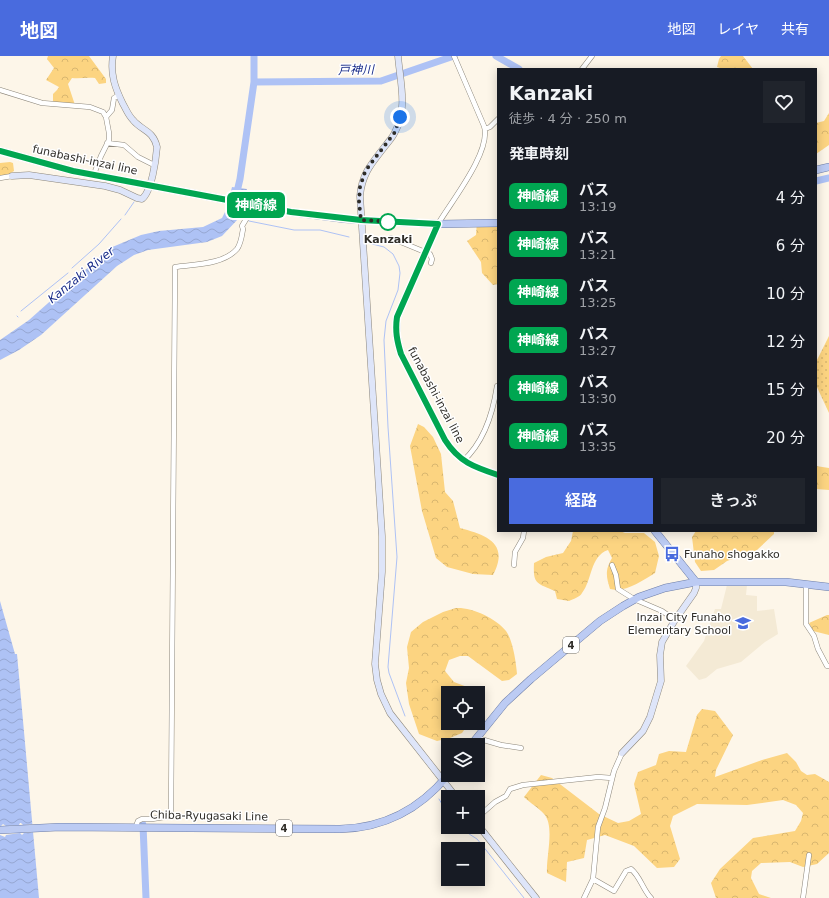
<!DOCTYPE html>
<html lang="ja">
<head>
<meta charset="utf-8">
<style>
	body { margin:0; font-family:"DejaVu Sans","Noto Sans JP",sans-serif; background:#20242c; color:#f1f3f6; height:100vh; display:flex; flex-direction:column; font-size:15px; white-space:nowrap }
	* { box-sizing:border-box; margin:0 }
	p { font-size:13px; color:#9ea1a6 }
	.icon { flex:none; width:22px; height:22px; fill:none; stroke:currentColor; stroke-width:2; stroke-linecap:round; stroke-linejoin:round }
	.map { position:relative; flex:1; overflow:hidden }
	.drawer { position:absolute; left:497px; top:12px; width:320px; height:464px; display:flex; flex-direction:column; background:#171b24; border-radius:0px; box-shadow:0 2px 10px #0003 }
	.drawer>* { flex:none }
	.badge { padding:0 8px; border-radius:6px; font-size:14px; line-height:26px }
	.controls { position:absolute; left:441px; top:630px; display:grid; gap:8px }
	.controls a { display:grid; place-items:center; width:44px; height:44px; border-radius:0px; background:#171b24; box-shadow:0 2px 10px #0003; font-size:20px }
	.you { position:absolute; width:20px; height:20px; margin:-10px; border:3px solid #fff; border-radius:50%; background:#1a73e8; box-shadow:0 0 0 6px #1a73e833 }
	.map>.badge { position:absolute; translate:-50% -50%; box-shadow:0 0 0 2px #fff }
	h2 { padding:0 12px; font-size:15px; line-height:36px }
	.round { display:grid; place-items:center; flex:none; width:42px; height:42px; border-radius:0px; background:#20242c }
	.head { display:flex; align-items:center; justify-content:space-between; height:68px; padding:0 12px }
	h1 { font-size:19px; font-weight:600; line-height:30px }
	.button { display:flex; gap:8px; margin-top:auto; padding:8px 12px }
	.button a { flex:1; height:46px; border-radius:0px; background:#496bde; color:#fff; font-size:16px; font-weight:600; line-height:46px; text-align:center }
	.button a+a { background:#20242c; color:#f1f3f6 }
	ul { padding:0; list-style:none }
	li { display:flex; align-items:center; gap:12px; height:48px; padding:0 12px }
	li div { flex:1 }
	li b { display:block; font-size:15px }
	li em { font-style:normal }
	li .badge { min-width:44px; font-weight:700; text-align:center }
	header { display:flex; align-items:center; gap:24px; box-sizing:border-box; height:56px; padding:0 20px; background:#496bde; color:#fff }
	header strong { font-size:19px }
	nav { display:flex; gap:22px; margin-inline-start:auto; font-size:14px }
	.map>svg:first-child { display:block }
	.built { fill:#f4ead5 }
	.forest { fill:url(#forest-crowns) }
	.park { fill:url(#park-dots) }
	.water { fill:url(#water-waves) }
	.pier { fill:#fdf6e9 }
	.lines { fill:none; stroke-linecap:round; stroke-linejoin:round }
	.stream { stroke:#aec2f5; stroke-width:1 }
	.river { stroke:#aec2f5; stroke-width:7 }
	.street-casing { stroke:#8d877b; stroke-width:5.5 }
	.secondary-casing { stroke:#8d877b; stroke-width:7 }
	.primary-casing { stroke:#6e7ea7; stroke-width:8 }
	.street { stroke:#fff; stroke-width:4.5 }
	.secondary { stroke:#dee5f9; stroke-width:6 }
	.primary { stroke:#bccbf3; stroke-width:7 }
	.line-casing { stroke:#fff; stroke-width:9 }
	.line { stroke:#00a651; stroke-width:6 }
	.walk { stroke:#2f2d28; stroke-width:4; stroke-dasharray:0 7.2 }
	.stop-dot { fill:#fff; stroke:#00a651; stroke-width:2 }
	.labels { text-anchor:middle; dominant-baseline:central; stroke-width:3; stroke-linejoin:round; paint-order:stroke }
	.shield { fill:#fff; stroke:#6d6c68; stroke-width:1 }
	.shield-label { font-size:10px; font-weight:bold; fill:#2f2d28 }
	.street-label { font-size:11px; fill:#2f2d28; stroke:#fff }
	.stop-label { font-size:11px; font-weight:bold; fill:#2f2d28; stroke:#fff }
	.poi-label { font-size:11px; fill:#2f2d28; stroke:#fff; text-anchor:start }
	.water-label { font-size:12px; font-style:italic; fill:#192c89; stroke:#fff }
</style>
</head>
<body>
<header>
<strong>地図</strong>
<nav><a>地図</a><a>レイヤ</a><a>共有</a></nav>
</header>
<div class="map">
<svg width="829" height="842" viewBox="0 0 829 842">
	<defs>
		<pattern id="forest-crowns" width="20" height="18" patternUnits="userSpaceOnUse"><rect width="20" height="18" fill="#fcd481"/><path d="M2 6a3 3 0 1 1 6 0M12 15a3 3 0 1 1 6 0" fill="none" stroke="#d8b66f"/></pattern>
		<pattern id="park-dots" width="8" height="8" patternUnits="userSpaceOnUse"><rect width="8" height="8" fill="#fcd481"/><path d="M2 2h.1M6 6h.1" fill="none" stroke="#d8b66f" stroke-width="1.8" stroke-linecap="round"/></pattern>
		<pattern id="water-waves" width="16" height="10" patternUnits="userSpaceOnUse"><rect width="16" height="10" fill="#aec2f5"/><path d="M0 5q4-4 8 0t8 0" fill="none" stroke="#96a7d2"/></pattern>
	</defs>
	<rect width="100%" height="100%" fill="#fdf6e9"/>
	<path class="built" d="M727 529H747L746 539 757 540V555L774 553 778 578 765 586 741 606 717 613 706 622 699 624 686 610 704 585 715 553H721Z"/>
	<path class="forest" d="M48 0H89L106 23V27L99 28 95 22C87 21 80 23 72 22L68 28 75 49 53 46V38L57 34 59 31 46 24 54 12 47 3Z
		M721 0H743L753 13H723L717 11 719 3Z
		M829 57V89L816 98V67L824 65Z
		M10 106 13 107 14 115 7 119 0 120V107Z
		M498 164V228L493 229 482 217 481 206 467 185 476 179 477 165Z
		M418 368 424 371 433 381 441 398 445 436 453 445 460 472C486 479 510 487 493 519L473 518 447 511 436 502 422 455 410 390Z
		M816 410 829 412V434L816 433Z
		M573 475H620L625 477H644L655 486 659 500 655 517C642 525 625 537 610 533 606 520 605 514 612 502L608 494C590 500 592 525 582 537 580 541 573 543 569 545L557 543 555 535C536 527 533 528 534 507L546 501 563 497 571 485Z
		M696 475H774V478L757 494 727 505 714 514 701 515 695 506 692 481Z
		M456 552C471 551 496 562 506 575 513 585 516 606 517 618L509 624 502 625 468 600H460L449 604 445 615 454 626 475 634 477 637H448V667H469L462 677 450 682 437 685 419 678 409 648 406 627 409 612 407 591 411 576 423 566 443 556Z
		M827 559H829V579L813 575 809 567Z
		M702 653 715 655 733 679 716 714 715 721 762 704 787 697 796 706 801 715 807 719 815 718 829 726V797L817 808 803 811 790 806 761 807 752 815 751 822 759 838 771 842H716L711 827 720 813 753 782 795 775 801 765 803 757 796 749 783 744 747 749 697 748 673 760 670 770 680 803 674 811 657 812 634 790 605 779 587 784 584 802 567 806 566 826 547 817C546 800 555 770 544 758 539 752 530 747 524 741L541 719 552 722 599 758 618 767 629 765 641 758 634 728 638 716 656 709 659 698 669 695 686 696 697 659Z"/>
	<path class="park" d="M829 280V357L816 329V306Z"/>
	<path class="water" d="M232 131 247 133 241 157 244 161 243 163H238L222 180 207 186 148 194 134 199 117 210 41 279 19 294 0 304V284L29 264 110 192 141 179 159 175 203 171 222 162 226 154Z
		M0 545 15 598H17L39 842H0Z"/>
	<path class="pier" d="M20 767H21L23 769 34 768 35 776 24 777 22 779 20 777 6 779 5 781 0 779V771L3 768 6 770 19 769Z"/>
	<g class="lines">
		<path class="stream" d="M125 159 134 146
			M249 165 294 174H320L349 181
			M372 188 384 191 393 198 399 210 400 217 398 234 386 265 384 284 388 371 397 501 388 611 389 617 405 660
			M72 212 99 188 121 163
			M21 255 68 217
			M17 260 18 261
			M439 743 448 758
			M463 774 477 783 482 789 524 842"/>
		<path class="river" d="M496 0 519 13
			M254 26 381 25 454 0
			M816 125 829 122
			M236 140 240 123 254 26V0
			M142 766 143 769 146 842"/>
		<defs>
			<path id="street" d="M582 13 592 0
				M0 34 42 47 90 51 103 56 106 61 109 77V84L101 100 94 118
				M106 61 112 54 114 42 119 39
				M485 73 490 71 498 63
				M107 87 124 89 138 101 154 109
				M0 122 12 120
				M438 168C451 146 492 95 484 70L454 0
				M391 182 430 198 432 203 431 207
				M463 405C484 386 493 357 497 330
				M514 509 515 496 523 482 524 475
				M612 509 616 519 618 533 634 543 662 555 675 564
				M806 528V568L814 580 818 593 827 610H829
				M477 682 501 689 521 692
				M478 761 495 746 506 740 510 733 523 729 598 721 612 722
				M136 770 138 765 142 763H152L171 760 175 211C194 208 223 209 237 193 241 188 242 179 243 173L242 170 252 153 253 149
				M460 775 463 771
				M593 823 614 835 626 815 631 813C640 820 643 834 651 842
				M584 842 593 823 598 771 605 752 614 715 622 697
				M803 842 809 799"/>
			<path id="secondary" d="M398 0C400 25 408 53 395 76 393 81 389 85 386 89 372 107 362 117 360 140L382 480V516L375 608 377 624 381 638 390 657 456 741
				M12 120 29 119 105 130 120 134 137 142 142 143C152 135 156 103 157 91 153 74 142 75 133 64 128 59 126 53 123 48 115 32 110 18 113 0
				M622 697 643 675 650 661 661 625 660 599 662 586 675 564 694 537 696 532V526
				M478 769 536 842"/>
			<path id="primary" d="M0 95 73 115 291 156 345 163 379 165 438 168 498 167
				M816 114 829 111
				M438 168 397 261C395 275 397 285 401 298L445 384C459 406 474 411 498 419
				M655 475 696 526
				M471 689 505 647 531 623 600 565 623 550 639 541 665 532 696 526H786L829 531
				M0 774 60 771 340 773C384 772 420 753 448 719"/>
		</defs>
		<use href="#street" class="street-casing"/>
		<use href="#secondary" class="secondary-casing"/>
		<use href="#primary" class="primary-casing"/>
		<use href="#street" class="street"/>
		<use href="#secondary" class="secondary"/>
		<use href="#primary" class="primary"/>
	</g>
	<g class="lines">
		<defs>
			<path id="line" d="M0 95 73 115 291 156 361 164 438 168 397 261C395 275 397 285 401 298L445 384C459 406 474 411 498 419"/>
		</defs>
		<use href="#line" class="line-casing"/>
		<use href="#line" class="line"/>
		<path class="walk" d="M388 166H394L361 164 359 146 360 131 365 116 369 110 395 76 400 61"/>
	</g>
	<defs>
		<symbol id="bus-bare" viewBox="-9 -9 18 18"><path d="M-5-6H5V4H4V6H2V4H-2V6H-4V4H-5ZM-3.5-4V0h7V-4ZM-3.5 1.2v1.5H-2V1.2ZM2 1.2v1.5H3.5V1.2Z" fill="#496bde" stroke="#fff" stroke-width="2.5" paint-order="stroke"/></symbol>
		<symbol id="school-bare" viewBox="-9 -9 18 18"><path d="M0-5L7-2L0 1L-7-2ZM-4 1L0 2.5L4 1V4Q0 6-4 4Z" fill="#496bde" stroke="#fff" stroke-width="2.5" paint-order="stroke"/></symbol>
	</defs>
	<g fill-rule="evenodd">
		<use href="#bus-bare" x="661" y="487" width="22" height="22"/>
		<use href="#school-bare" x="732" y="556" width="22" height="22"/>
	</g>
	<circle class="stop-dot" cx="388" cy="166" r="8"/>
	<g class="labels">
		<g class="shield">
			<rect x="563" y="581" width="16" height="16" rx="3"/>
			<rect x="276" y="764" width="16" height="16" rx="3"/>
		</g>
		<g class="shield-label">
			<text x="571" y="589">4</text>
			<text x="284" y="772">4</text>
		</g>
		<g class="street-label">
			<text transform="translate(85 104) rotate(12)">funabashi-inzai line</text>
			<text transform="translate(436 339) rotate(62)">funabashi-inzai line</text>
			<text transform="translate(209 760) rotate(1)">Chiba-Ryugasaki Line</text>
		</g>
		<g class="stop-label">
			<text x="388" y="183">Kanzaki</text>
		</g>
		<g class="poi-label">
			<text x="684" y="498">Funaho shogakko</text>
			<text x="731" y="561" text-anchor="end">Inzai City Funaho<tspan x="731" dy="13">Elementary School</tspan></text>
		</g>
		<g class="water-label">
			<text transform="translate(356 14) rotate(-1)">戸神川</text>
			<text transform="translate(81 219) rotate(-39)">Kanzaki River</text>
		</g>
	</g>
</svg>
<div class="controls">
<a><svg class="icon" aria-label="locate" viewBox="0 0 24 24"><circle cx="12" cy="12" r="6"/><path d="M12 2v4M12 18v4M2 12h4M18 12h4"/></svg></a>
<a><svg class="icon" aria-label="layers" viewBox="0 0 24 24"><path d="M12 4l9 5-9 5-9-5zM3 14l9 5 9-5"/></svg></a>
<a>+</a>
<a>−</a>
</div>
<div class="you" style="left:400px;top:61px"></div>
<b class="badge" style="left:256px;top:149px;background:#00a651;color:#fff">神崎線</b>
<section class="drawer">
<div class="head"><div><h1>Kanzaki</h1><p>徒歩 · 4 分 · 250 m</p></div><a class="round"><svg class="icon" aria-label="heart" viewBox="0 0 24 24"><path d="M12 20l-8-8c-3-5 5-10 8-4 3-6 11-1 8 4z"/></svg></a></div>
<h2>発車時刻</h2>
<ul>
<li><span class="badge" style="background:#00a651;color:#fff">神崎線</span><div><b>バス</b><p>13:19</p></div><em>4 分</em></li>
<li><span class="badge" style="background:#00a651;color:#fff">神崎線</span><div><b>バス</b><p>13:21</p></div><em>6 分</em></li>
<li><span class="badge" style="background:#00a651;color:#fff">神崎線</span><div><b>バス</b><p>13:25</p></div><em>10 分</em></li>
<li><span class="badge" style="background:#00a651;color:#fff">神崎線</span><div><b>バス</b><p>13:27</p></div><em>12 分</em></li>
<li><span class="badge" style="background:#00a651;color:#fff">神崎線</span><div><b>バス</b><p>13:30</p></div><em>15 分</em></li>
<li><span class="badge" style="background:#00a651;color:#fff">神崎線</span><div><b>バス</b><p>13:35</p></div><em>20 分</em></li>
</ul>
<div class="button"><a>経路</a><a>きっぷ</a></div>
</section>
</div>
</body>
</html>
